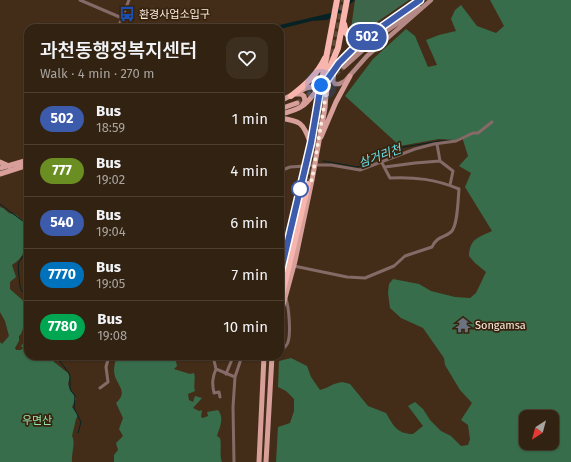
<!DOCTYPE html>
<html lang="en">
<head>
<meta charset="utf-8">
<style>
	body { margin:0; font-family:"Fira Sans","Noto Sans KR",sans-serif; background:#3d2f20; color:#f1f3f6; height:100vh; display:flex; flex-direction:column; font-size:15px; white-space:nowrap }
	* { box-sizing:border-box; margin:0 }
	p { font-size:13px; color:#a8a49f }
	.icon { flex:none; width:22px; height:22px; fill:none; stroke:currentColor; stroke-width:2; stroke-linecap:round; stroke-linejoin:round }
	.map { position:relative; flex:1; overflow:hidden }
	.details { position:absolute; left:24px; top:24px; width:260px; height:336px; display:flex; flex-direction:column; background:#322212; border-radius:12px; box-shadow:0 1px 3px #0004,0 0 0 1px #4d3f32 }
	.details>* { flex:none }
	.badge { padding:0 8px; border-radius:13px; font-size:14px; line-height:26px }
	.needle { width:26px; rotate:216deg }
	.buttons { position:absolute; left:519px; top:410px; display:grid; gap:8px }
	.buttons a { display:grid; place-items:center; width:40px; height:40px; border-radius:8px; background:#322212; box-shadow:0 1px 3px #0004,0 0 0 1px #4d3f32; font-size:20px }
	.you { position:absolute; width:20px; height:20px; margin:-10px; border:3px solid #fff; border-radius:50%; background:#1a73e8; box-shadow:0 0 0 6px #1a73e833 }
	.map>.badge { position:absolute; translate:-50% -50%; box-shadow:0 0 0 2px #fff }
	.round { display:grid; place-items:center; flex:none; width:42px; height:42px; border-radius:12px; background:#3d2f20 }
	.head { display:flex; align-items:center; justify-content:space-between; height:68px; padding:0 16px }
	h1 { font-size:19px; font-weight:600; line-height:30px }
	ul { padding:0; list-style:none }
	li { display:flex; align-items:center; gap:12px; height:52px; padding:0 16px; border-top:1px solid #4d3f32 }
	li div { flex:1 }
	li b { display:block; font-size:15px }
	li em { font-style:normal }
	li .badge { min-width:44px; font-weight:700; text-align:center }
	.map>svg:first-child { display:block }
	.green { fill:#3e664b }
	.forest { fill:#376d4b; fill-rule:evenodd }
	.water { fill:#072224 }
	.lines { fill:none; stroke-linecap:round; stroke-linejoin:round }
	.stream { stroke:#072224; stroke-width:1 }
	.secondary-tunnel { stroke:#5f4a36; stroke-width:4.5; stroke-dasharray:4.5 2; stroke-linecap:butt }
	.highway-tunnel { stroke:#5f4a36; stroke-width:6; stroke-dasharray:6 3; stroke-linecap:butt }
	.street { stroke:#856a67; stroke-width:3 }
	.secondary { stroke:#b48884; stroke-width:4.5 }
	.primary { stroke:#d89f9a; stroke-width:5 }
	.highway { stroke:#f8b5ae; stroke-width:6 }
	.line-casing { stroke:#fff; stroke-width:9 }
	.line { stroke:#3d5bab; stroke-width:6 }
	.walk { stroke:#fbede0; stroke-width:4; stroke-dasharray:0 7.2 }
	.stop-dot { fill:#fff; stroke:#3d5bab; stroke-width:2 }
	.labels { text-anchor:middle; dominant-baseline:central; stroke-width:3.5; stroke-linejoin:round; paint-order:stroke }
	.poi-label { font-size:11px; fill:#fbede0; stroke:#38230e; text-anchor:start }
	.park-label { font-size:11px; fill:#93e4ae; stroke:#38230e }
	.water-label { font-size:12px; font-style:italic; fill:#67e1ed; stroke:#38230e }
</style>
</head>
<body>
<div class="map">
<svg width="571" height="462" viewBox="0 0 571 462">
	<rect width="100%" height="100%" fill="#432d18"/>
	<path class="green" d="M355 0H409L364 31 356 33 351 29Z"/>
	<path class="forest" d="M490 0H571V462H276L278 427 290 423 294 411V399L286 391 278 387 279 361 291 358 307 366 311 377 320 390 326 388 334 384 342 382 350 384 368 406 386 413C393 425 397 434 413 434L423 426 408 406 415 402 423 409 430 420 441 431 451 436 461 446 468 445 470 439 468 425 461 420 472 403 460 390 445 365 444 358 423 328 401 318 390 308 388 293 389 284 393 279 419 284 431 291 455 297 470 298 476 293 486 272 475 263 469 256C470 238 478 238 492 231L465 187 471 173 459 166 468 156 462 137 455 140 439 139 400 146 345 96 373 59 406 29 415 36 428 67 437 65 426 40 439 35 456 31 451 19 455 10 461 5 477 26 496 33 504 26ZM526 417H552V443H526Z
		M0 207 3 208 9 213 16 215 28 225C28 241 27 256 12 265L16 277 10 282V289L28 305V326H24L21 334 19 336V341L15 348 16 350H21L23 348 21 346 28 338V356H52L54 362 68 373 70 376 68 384 71 392 73 393 76 399 72 407 78 415 76 419 72 436C76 443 71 454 72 462H0V342L2 344 9 336 5 321 0 312Z
		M115 356H175L177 366 174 369 190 374 194 373C196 380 193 384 195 391L188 394 189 400 193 402 195 396 202 398 193 408 199 411 202 410 201 417 203 418 208 416 207 412 218 410C225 418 219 429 217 436L220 438C222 446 219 454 222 462H114V455L118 450 116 443 123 436 119 429 123 418 116 403C126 393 121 389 116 379 113 372 114 366 116 359Z"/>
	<path class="water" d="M350 0H355L340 13 327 20 312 21 280 29 267 28 335 12Z"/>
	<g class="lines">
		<path class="stream" d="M323 161 358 167 398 148 440 141H448
			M0 204 28 225
			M28 249 19 262 18 267 20 286 21 290 28 296
			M58 356 61 363 69 373 70 377V389L75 396 74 408 81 422 78 433"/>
		<path class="secondary-tunnel" d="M326 82 344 67
			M297 103 315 90"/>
		<path class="highway-tunnel" d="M333 55 344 0
			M327 71 331 51
			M317 120 324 84
			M308 184 321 119"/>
		<path class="street" d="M80 0 122 18
			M118 28 129 0
			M437 144 440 161 453 171 450 185
			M385 167 415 163 440 161
			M280 171 290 167 305 166 315 165H331L360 170 415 149 434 144 456 141 473 133H478L492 122
			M280 248 284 252
			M294 266 347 277 365 278 394 266 405 256 432 247C437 236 444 238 451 232 458 226 458 198 459 189 435 179 415 177 390 178L381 161
			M280 352C283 349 287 346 288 342 291 333 289 308 286 299
			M213 356 216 369 235 377
			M216 369C212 378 212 384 214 393L219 392 220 397
			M226 374 233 357 231 356
			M100 388 108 382 106 367 109 356
			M234 462 233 407 235 377 242 356"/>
		<path class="secondary" d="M397 17 420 0
			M341 65 362 45 382 29
			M344 67 374 40 419 8
			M335 68 333 81 335 84H339L345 81 367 56 431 0
			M334 70C351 46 375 30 400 15"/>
		<path class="primary" d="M296 94H301L304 96 305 101 302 106
			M280 101 306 88 321 85
			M280 109 297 103
			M280 114C303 109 307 104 320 86
			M280 118C300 121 303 122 310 142
			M321 137 336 102 350 76
			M0 162 9 166
			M0 168 28 160
			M0 174 28 165
			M280 274 311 143 321 85
			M280 316 295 261 312 180 325 108 326 94 325 90
			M259 462 264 356
			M266 462 272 356"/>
		<path class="highway" d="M344 24 346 33C353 42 361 37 370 34
			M321 85 337 0
			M326 94 327 80 330 67 338 48 347 0
			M291 96C305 85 317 75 325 58
			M280 303 308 184"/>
	</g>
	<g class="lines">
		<defs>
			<path id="line" d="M280 275 311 143 321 85 327 80 339 63 360 42 420 0"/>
		</defs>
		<use href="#line" class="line-casing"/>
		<use href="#line" class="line"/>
		<path class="walk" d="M300 189 312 180 326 94 324 88 321 85"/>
	</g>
	<defs>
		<symbol id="bus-bare" viewBox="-9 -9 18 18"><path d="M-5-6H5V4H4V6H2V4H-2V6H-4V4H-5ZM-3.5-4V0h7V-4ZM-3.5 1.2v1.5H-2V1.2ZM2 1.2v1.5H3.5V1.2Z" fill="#1a4fb4" stroke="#38230e" stroke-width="2.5" paint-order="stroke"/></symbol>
		<symbol id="temple-bare" viewBox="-9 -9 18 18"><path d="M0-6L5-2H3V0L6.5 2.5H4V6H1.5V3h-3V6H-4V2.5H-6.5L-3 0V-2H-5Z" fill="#6b7280" stroke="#38230e" stroke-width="2.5" paint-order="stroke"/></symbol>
	</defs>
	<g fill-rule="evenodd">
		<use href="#bus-bare" x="116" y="3" width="22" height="22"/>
		<use href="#temple-bare" x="452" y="314" width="22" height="22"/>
	</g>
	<circle class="stop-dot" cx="300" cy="189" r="8"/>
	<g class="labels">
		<g class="poi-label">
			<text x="139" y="14">환경사업소입구</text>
			<text x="475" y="325">Songamsa</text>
		</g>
		<g class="park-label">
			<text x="37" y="420">우면산</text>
		</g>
		<g class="water-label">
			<text transform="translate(380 156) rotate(-20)">삼거리천</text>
		</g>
	</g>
</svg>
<div class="buttons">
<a><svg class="needle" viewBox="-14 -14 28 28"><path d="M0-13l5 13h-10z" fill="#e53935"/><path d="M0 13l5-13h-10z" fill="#a8a49f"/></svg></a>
</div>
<div class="you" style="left:321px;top:85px"></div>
<b class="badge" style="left:367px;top:37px;background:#3d5bab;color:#fff">502</b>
<section class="details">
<div class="head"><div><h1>과천동행정복지센터</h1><p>Walk · 4 min · 270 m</p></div><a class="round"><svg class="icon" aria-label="heart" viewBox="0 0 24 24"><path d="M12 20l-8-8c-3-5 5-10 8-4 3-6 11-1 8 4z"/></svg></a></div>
<ul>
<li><span class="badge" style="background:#3d5bab;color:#fff">502</span><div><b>Bus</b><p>18:59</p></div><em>1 min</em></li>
<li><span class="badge" style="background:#6b8e23;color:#fff">777</span><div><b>Bus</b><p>19:02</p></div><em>4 min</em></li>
<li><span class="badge" style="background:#3d5bab;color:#fff">540</span><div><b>Bus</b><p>19:04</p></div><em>6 min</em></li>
<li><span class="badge" style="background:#0072bc;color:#fff">7770</span><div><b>Bus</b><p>19:05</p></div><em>7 min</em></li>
<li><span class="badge" style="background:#00a651;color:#fff">7780</span><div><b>Bus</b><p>19:08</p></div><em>10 min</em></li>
</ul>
</section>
</div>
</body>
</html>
